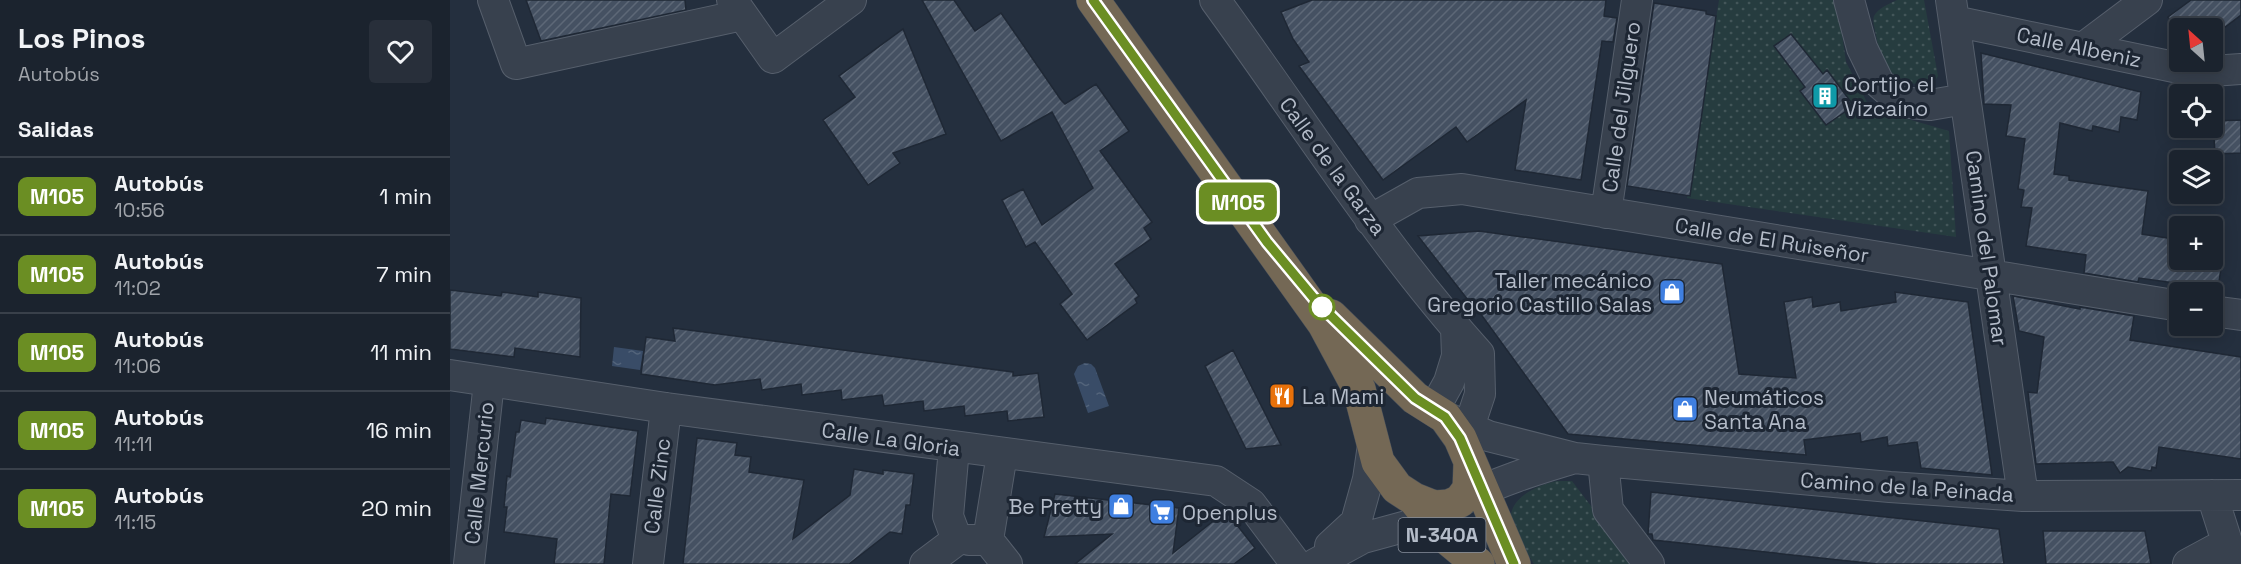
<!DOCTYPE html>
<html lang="es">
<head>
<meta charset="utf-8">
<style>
	body { margin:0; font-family:"Space Grotesk",sans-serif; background:#282f3a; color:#f1f3f6; height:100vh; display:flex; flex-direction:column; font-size:22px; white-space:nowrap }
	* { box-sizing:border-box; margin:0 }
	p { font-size:20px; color:#a0a4aa }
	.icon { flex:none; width:33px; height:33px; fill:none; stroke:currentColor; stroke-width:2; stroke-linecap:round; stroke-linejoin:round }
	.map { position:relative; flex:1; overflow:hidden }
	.panel { display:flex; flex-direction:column; background:#1b232e; width:450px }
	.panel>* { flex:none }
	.badge { padding:0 12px; border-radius:9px; font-size:21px; line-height:39px }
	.needle { width:39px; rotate:333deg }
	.fabs { position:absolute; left:1719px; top:18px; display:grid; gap:12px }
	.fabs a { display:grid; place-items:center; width:54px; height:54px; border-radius:6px; background:#1b232e; box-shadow:0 3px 15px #0003,0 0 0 2px #39404a; font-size:30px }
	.map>.badge { position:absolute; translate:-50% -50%; box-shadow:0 0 0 3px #fff }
	h2 { padding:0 18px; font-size:22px; line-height:54px }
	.round { display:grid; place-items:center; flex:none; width:63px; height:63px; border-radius:6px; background:#282f3a }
	.overview { display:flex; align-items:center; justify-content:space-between; height:102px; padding:0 18px }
	h1 { font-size:28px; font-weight:700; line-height:45px }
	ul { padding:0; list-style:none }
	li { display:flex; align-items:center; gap:18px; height:78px; padding:0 18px; border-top:2px solid #39404a }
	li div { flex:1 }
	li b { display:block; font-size:22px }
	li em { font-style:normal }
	li .badge { min-width:66px; font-weight:700; text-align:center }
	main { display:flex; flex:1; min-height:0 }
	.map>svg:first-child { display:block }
	.park { fill:url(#park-dots) }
	.water { fill:url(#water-ripples) }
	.building { fill:url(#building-hatch); stroke:#1f2835; stroke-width:1.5 }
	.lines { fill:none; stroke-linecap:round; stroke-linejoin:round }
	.minor-casing { stroke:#565f6c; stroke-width:32 }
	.highway-casing { stroke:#434c59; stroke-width:34 }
	.minor { stroke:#38414e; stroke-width:30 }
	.highway { stroke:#746855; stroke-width:33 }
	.line-casing { stroke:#fff; stroke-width:14 }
	.line { stroke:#6b8e23; stroke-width:9 }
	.stop-dot { fill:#fff; stroke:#6b8e23; stroke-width:3 }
	.labels { text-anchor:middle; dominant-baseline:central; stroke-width:6; stroke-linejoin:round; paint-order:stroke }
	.shield { fill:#1d2633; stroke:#878f9c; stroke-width:1.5 }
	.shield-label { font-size:20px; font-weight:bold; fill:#b4bcc9 }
	.street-label { font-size:21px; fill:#b4bcc9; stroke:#1d2633 }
	.poi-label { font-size:21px; fill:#b4bcc9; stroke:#1d2633; text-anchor:start }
</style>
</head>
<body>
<main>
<section class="panel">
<div class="overview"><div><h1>Los Pinos</h1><p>Autobús</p></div><a class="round"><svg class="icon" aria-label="heart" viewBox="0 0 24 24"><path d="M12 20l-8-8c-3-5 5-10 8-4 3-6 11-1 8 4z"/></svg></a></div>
<h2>Salidas</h2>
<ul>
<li><span class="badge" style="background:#6b8e23;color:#fff">M105</span><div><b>Autobús</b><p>10:56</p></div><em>1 min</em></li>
<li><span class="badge" style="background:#6b8e23;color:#fff">M105</span><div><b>Autobús</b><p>11:02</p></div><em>7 min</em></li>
<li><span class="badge" style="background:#6b8e23;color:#fff">M105</span><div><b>Autobús</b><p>11:06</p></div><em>11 min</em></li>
<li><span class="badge" style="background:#6b8e23;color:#fff">M105</span><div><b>Autobús</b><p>11:11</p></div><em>16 min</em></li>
<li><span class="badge" style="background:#6b8e23;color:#fff">M105</span><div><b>Autobús</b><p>11:15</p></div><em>20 min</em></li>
</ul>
</section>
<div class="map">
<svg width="1791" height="564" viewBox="0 0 1791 564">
	<defs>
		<pattern id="park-dots" width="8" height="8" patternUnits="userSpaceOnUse" patternTransform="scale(1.5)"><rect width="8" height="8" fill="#263c3f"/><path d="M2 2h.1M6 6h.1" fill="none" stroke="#435659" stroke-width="1.8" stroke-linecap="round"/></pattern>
		<pattern id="water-ripples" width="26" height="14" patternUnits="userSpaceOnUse" patternTransform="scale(1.5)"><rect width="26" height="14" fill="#394c67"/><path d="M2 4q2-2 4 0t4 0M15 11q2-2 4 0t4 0" fill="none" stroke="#53647b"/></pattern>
		<pattern id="building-hatch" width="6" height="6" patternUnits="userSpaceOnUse" patternTransform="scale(1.5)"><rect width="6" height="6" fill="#455162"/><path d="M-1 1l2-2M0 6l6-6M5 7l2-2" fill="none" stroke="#5d6877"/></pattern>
	</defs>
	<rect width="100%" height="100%" fill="#242f3e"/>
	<path class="park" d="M1269 0H1387L1396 62 1420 108 1499 131 1506 237 1237 198Z
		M1447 0H1474L1488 76C1480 94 1449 81 1439 70 1431 60 1428 47 1426 35 1425 29 1422 22 1424 16 1428 8 1439 4 1447 0Z
		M1107 481H1122L1185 564H1084C1077 552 1067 539 1062 526 1054 499 1087 485 1107 481Z"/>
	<path class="water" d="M164 347 193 351 190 370 162 366Z
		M635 363 641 364 645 368 659 406 638 413 624 374 628 366Z"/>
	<path class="building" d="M76 0H235L236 10 91 41Z
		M472 0H504L525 31 551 13 611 100 615 104 646 84 679 131 650 151 702 222 694 228 701 239 665 264 689 296 685 299 687 303 637 340 610 304 622 294 585 242 576 247 552 200 573 189 592 225 643 188 602 112 551 141Z
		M862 0H1156L1154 16 1167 18 1163 42 1152 41 1131 180 1065 170 1076 100 1017 142 1006 127 933 180 849 66 859 62 843 39 831 12Z
		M1741 0H1791V15L1762 37V28H1730V31L1718 17Z
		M1204 3 1256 11V14L1266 16 1240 196 1177 186Z
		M453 29 496 134 443 153 450 163 418 185 373 120 405 97 389 76Z
		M1341 34 1373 74 1377 70 1401 102 1396 106 1399 109 1376 125 1350 91 1355 87 1324 46Z
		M1531 53 1691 92 1687 120 1671 117 1669 132 1643 126 1642 131 1610 123 1604 174 1619 176V180L1698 191 1692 234 1730 240V260H1762V245L1774 247 1768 289 1689 278 1688 282 1634 273 1636 255 1576 246 1582 208 1571 207 1574 190 1568 189 1575 139 1556 136 1561 105 1534 104Z
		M1791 120V153L1765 154 1763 121Z
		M1029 231 1272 264 1289 374 1346 378 1334 302 1362 297 1363 307 1390 302 1391 311 1446 302 1445 292 1518 302 1542 475 1471 468 1467 442 1438 446 1437 437 1411 442 1410 433 1354 440 1356 455 1118 434 1025 306V309L968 236Z
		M0 290 51 296 52 292 88 297V292L131 298 130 357 65 348 64 357 0 349Z
		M1563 296 1630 309V307L1684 316 1680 340 1791 357V459L1709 447 1706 468 1702 467 1701 471 1678 467 1670 473 1663 462 1586 464 1578 392 1587 393 1594 337 1569 331Z
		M223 328 563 372V376L588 373 594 417 558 421 557 411 515 416 514 406 474 411 473 401 434 406 432 395 392 400 391 390 352 395 351 384 312 390 310 379 265 385 191 374 196 337 225 341Z
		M783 350 831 445 796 449 755 366Z
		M96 418 188 431 180 496 161 494 154 564H104L107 539 54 532 57 507H54L57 476 60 477 66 432H69L71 420 95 424Z
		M247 438 287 443 285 455 301 457 299 472 354 480 343 539 400 495 404 469 433 474V470L464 474 460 505H456L452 534 440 532 399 564H233Z
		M1201 492 1549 529 1554 564H1427L1203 540 1202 534H1198Z
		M605 494 729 508 723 553 776 511 805 548 784 564H625L662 534 594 537Z
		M1593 531H1695L1701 564H1596Z"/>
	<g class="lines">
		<defs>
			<path id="minor" d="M43 0 66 64 292 15
				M282 0 323 58 401 0
				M765 0C852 119 930 244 1029 354L1030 394 1023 415 1010 438
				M1399 0 1412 48 1429 83 1451 102 1480 105 1515 99
				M1501 0 1573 496
				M1504 21 1748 72 1791 69
				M1633 48 1697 0
				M1156 213 1187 0
				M920 220 968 193 1012 189 1730 306
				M1762 311 1791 315
				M0 375 216 408 766 481 801 504 846 564
				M984 409 999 382 1007 356 1006 328
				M995 417 1038 436 1125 458 1153 461 1440 487 1573 496 1791 495
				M1153 461 1158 510 1199 564
				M1762 495 1784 564
				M1010 501C1046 482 1085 470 1125 458
				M519 540H538L557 564
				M538 540 552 454
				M880 546 906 522 918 479 923 445
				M19 564 39 382
				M198 564 216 408
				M475 564 507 540 498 516 504 448
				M865 564 913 538 957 526 999 506
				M1738 564 1777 543"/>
			<path id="highway" d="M643 0 874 324 909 389 928 462 947 488 964 499 984 507 999 506 1010 501 1019 489 1020 463
				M881 316 965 398 995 417 1010 438 1064 564
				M964 499 992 534 1028 564"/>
		</defs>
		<use href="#minor" class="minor-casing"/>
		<use href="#highway" class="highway-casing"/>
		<use href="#minor" class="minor"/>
		<use href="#highway" class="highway"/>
	</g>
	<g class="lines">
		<defs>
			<path id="line" d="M643 0 817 242 867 302 965 398 995 417 1010 438 1064 564"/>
		</defs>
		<use href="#line" class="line-casing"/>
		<use href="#line" class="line"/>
	</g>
	<defs>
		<symbol id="building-square" viewBox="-11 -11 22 22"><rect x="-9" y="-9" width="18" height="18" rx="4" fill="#0f9aa8" stroke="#1d2633"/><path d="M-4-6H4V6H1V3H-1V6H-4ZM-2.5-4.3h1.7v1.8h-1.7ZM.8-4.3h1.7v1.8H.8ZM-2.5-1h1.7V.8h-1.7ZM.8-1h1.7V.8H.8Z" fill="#fff"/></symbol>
		<symbol id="shop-square" viewBox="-11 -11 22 22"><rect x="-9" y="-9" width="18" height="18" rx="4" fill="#3f7fe0" stroke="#1d2633"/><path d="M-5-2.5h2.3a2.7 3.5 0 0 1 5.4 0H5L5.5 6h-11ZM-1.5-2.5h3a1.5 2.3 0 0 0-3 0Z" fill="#fff"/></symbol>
		<symbol id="restaurant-square" viewBox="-11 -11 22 22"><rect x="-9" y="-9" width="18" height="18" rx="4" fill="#e8710a" stroke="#1d2633"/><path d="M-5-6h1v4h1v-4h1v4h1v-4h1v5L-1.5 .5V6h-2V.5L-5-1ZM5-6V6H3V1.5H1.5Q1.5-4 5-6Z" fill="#fff"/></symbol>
		<symbol id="supermarket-square" viewBox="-11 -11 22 22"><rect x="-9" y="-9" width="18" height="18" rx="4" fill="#3f7fe0" stroke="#1d2633"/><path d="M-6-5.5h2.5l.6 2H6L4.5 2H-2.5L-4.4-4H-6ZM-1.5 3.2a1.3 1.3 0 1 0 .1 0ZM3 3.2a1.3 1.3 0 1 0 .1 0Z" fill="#fff"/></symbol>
	</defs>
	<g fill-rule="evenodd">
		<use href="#building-square" x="1360" y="81" width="30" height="30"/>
		<use href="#shop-square" x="1207" y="277" width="30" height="30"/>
		<use href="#restaurant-square" x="817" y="381" width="30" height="30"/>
		<use href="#shop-square" x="1220" y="394" width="30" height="30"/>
		<use href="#shop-square" x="656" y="491" width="30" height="30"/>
		<use href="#supermarket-square" x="697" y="497" width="30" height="30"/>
	</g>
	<circle class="stop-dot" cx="872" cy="307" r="12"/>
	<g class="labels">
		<rect class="shield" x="948.5" y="518" width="87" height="34" rx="4.5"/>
		<g class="shield-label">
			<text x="992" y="535">N-340A</text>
		</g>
		<g class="street-label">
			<text transform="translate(1629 47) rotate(12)">Calle Albeniz</text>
			<text transform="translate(1171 107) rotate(-82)">Calle del Jilguero</text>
			<text transform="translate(883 166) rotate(54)">Calle de la Garza</text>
			<text transform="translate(1322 240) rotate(9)">Calle de El Ruiseñor</text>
			<text transform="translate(1537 248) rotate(82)">Camino del Palomar</text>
			<text transform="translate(441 439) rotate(8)">Calle La Gloria</text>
			<text transform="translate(29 473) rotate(-84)">Calle Mercurio</text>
			<text transform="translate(207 486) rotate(-83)">Calle Zinc</text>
			<text transform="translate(1457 487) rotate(4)">Camino de la Peinada</text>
		</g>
		<g class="poi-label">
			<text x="1394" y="84">Cortijo el<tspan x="1394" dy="24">Vizcaíno</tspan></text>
			<text x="1202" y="280" text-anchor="end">Taller mecánico<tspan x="1202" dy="24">Gregorio Castillo Salas</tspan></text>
			<text x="852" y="396">La Mami</text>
			<text x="1254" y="397">Neumáticos<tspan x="1254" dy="24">Santa Ana</tspan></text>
			<text x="652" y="506" text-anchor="end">Be Pretty</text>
			<text x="732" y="512">Openplus</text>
		</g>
	</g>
</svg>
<div class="fabs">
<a><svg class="needle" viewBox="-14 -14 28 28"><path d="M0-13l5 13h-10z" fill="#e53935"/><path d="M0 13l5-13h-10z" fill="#a0a4aa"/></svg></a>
<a><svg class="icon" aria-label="locate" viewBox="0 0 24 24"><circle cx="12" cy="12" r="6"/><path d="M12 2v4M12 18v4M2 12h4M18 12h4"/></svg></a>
<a><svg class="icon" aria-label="layers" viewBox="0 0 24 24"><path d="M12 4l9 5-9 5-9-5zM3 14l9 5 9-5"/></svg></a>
<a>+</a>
<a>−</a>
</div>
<b class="badge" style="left:788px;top:202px;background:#6b8e23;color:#fff">M105</b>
</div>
</main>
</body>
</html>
